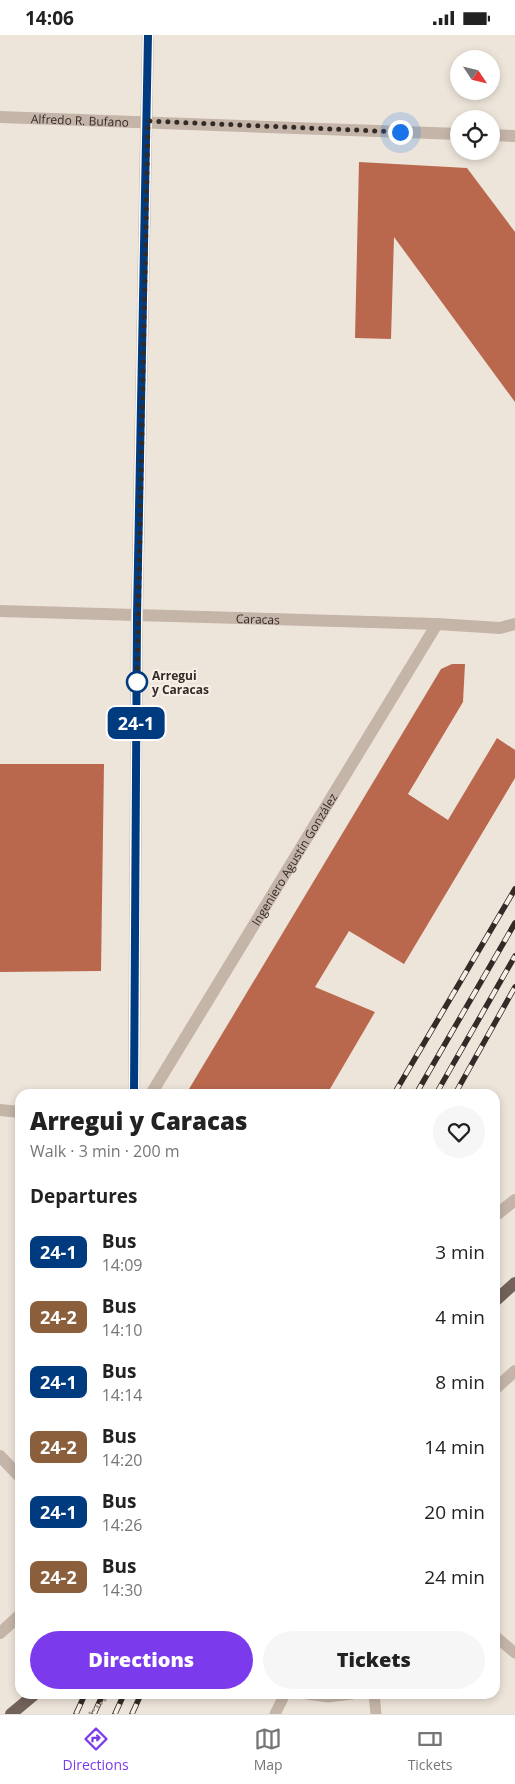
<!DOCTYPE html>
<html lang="en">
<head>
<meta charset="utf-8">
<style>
	body { margin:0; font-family:"Open Sans",sans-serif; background:#f6f6f6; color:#222; height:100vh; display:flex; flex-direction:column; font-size:19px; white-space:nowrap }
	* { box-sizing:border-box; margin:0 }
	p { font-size:16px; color:#767676 }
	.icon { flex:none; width:28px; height:28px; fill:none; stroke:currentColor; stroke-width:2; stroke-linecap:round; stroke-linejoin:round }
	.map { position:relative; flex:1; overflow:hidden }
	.drawer { position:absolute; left:15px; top:1054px; width:485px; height:610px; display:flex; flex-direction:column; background:#fff; border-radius:15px; box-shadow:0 2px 8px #0003 }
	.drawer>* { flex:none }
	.badge { padding:0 10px; border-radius:8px; font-size:18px; line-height:32px }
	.needle { width:32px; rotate:125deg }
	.fabs { position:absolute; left:450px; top:15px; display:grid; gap:10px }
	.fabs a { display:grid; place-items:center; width:50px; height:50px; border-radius:50%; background:#fff; box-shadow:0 2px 8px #0003; font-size:25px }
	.you { position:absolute; width:25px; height:25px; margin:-12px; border:4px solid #fff; border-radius:50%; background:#1a73e8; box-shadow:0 0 0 8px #1a73e833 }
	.map>.badge { position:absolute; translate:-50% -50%; box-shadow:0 0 0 2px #fff }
	h2 { padding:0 15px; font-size:19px; line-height:45px }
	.round { display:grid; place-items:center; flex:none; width:52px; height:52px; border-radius:26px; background:#f6f6f6 }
	.headline { display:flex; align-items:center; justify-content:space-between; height:85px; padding:0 15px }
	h1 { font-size:24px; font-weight:800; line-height:38px }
	.primary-button { display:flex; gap:10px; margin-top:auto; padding:10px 15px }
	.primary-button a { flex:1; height:58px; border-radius:30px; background:#7c3aed; color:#fff; font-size:20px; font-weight:800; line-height:58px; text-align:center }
	.primary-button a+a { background:#f6f6f6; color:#222 }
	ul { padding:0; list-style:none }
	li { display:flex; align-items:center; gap:15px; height:65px; padding:0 15px }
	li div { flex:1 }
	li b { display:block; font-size:19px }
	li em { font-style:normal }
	li .badge { min-width:55px; font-weight:700; text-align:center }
	.status { display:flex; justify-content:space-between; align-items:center; height:35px; padding:0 25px; background:#fff; direction:ltr }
	.status svg { height:14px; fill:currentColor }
	.tabs { display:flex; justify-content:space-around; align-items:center; height:70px; border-top:1px solid #e0e0e0; background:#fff; font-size:14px; color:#767676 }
	.tabs a { display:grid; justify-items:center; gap:2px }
	.tabs .current { color:#7c3aed }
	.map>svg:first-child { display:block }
	.building { fill:#b9684e }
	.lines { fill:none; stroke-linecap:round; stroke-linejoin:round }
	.lane { stroke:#c5b5a8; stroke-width:11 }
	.street { stroke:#c5b5a8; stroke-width:12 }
	.primary { stroke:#73625a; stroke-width:12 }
	.rail-casing { stroke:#332b27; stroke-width:5.5 }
	.rail { stroke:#f7efe6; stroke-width:4; stroke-dasharray:11; stroke-linecap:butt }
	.path-bridge { stroke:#b19f92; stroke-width:3; stroke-dasharray:2.5 2.5; stroke-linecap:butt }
	.line-casing { stroke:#fff; stroke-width:11 }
	.line { stroke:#003b80; stroke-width:8 }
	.walk { stroke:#332b27; stroke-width:5; stroke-dasharray:0 9 }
	.stop-dot { fill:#fff; stroke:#003b80; stroke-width:2.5 }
	.labels { text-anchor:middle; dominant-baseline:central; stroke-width:4.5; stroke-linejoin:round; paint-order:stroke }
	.street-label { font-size:12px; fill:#332b27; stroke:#f7efe6 }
	.stop-label { font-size:12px; font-weight:bold; fill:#332b27; stroke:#f7efe6; text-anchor:start }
</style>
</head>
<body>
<div class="status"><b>14:06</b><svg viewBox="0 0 49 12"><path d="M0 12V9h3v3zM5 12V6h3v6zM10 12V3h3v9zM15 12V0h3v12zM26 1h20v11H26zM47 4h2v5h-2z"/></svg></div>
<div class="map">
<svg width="515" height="1679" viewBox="0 0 515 1679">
	<rect width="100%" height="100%" fill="#eee5da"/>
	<path class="building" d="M359 127 467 133 515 197V367L394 202 391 304 355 303Z
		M452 629H465L463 667 408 759 448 785 497 703 515 715V743L404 929 349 896 315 952 375 977 327 1059H186L441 634Z
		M0 729H104L101 936 0 937Z"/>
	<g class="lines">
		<path class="lane" d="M495 1601 515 1618
			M307 1659 328 1662 352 1659
			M374 1659 376 1679
			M275 1679 285 1659"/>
		<g class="street">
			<path id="s1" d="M0 82 459 99"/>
			<path d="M491 100 515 101"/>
			<path id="s2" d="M0 576 437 589 500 593 515 589"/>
			<path d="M134 1059 137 581 148 0"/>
			<path id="s3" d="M151 1059 437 589"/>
			<path d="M0 1075 20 1077"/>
			<path d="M495 1181 515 1165"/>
			<path d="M495 1354 515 1336"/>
			<path d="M0 1421 20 1442"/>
			<path d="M0 1598 20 1580"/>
		</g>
		<path class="primary" d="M495 1266 515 1248
			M11 1679 35 1659"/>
		<defs>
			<path id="rail" d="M394 1059 515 854
				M416 1059 515 888
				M436 1059 515 921
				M455 1059 515 952
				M76 1679 85 1659
				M94 1679 103 1659
				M115 1679 124 1659
				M132 1679 141 1659"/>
		</defs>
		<use href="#rail" class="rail-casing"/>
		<use href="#rail" class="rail"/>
		<path class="path-bridge" d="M89 1679 112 1659"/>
	</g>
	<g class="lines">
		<defs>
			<path id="line" d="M134 1059 137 581 148 0"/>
		</defs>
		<use href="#line" class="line-casing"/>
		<use href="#line" class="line"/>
		<path class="walk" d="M137 647V649L148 86 400 97"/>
	</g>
	<circle class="stop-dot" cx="137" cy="647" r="10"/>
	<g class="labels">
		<g class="street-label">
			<text stroke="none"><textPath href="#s1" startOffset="80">Alfredo R. Bufano</textPath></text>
			<text stroke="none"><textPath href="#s2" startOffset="258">Caracas</textPath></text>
			<text stroke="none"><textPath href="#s3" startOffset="275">Ingeniero Agustín González</textPath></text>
		</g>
		<g class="stop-label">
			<text x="152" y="640">Arregui<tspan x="152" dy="14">y Caracas</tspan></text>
		</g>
	</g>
</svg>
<div class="fabs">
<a><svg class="needle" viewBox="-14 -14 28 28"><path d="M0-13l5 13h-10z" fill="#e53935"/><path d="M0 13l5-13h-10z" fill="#767676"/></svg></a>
<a><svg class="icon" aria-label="locate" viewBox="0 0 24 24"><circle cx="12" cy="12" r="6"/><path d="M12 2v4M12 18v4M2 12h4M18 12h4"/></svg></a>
</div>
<div class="you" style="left:400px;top:97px"></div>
<b class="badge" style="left:136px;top:688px;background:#003b80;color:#fff">24-1</b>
<section class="drawer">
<div class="headline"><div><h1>Arregui y Caracas</h1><p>Walk · 3 min · 200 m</p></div><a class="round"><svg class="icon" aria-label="heart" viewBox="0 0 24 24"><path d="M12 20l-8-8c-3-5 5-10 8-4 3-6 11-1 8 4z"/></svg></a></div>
<h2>Departures</h2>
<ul>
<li><span class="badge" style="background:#003b80;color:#fff">24-1</span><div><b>Bus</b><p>14:09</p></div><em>3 min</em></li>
<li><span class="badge" style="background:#8b5e3c;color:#fff">24-2</span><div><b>Bus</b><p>14:10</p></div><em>4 min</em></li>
<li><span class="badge" style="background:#003b80;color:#fff">24-1</span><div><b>Bus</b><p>14:14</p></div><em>8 min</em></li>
<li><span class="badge" style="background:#8b5e3c;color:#fff">24-2</span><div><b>Bus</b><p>14:20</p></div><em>14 min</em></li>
<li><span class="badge" style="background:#003b80;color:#fff">24-1</span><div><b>Bus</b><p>14:26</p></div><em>20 min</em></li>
<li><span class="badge" style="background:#8b5e3c;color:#fff">24-2</span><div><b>Bus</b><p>14:30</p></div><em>24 min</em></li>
</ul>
<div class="primary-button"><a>Directions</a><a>Tickets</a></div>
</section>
</div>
<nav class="tabs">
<a class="current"><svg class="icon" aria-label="directions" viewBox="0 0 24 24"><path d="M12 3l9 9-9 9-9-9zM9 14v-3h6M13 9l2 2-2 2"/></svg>Directions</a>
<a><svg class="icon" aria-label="map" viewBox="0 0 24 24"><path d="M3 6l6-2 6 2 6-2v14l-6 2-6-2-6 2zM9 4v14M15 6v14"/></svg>Map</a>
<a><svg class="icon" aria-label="tickets" viewBox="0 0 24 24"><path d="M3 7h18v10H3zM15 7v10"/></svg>Tickets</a>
</nav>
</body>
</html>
